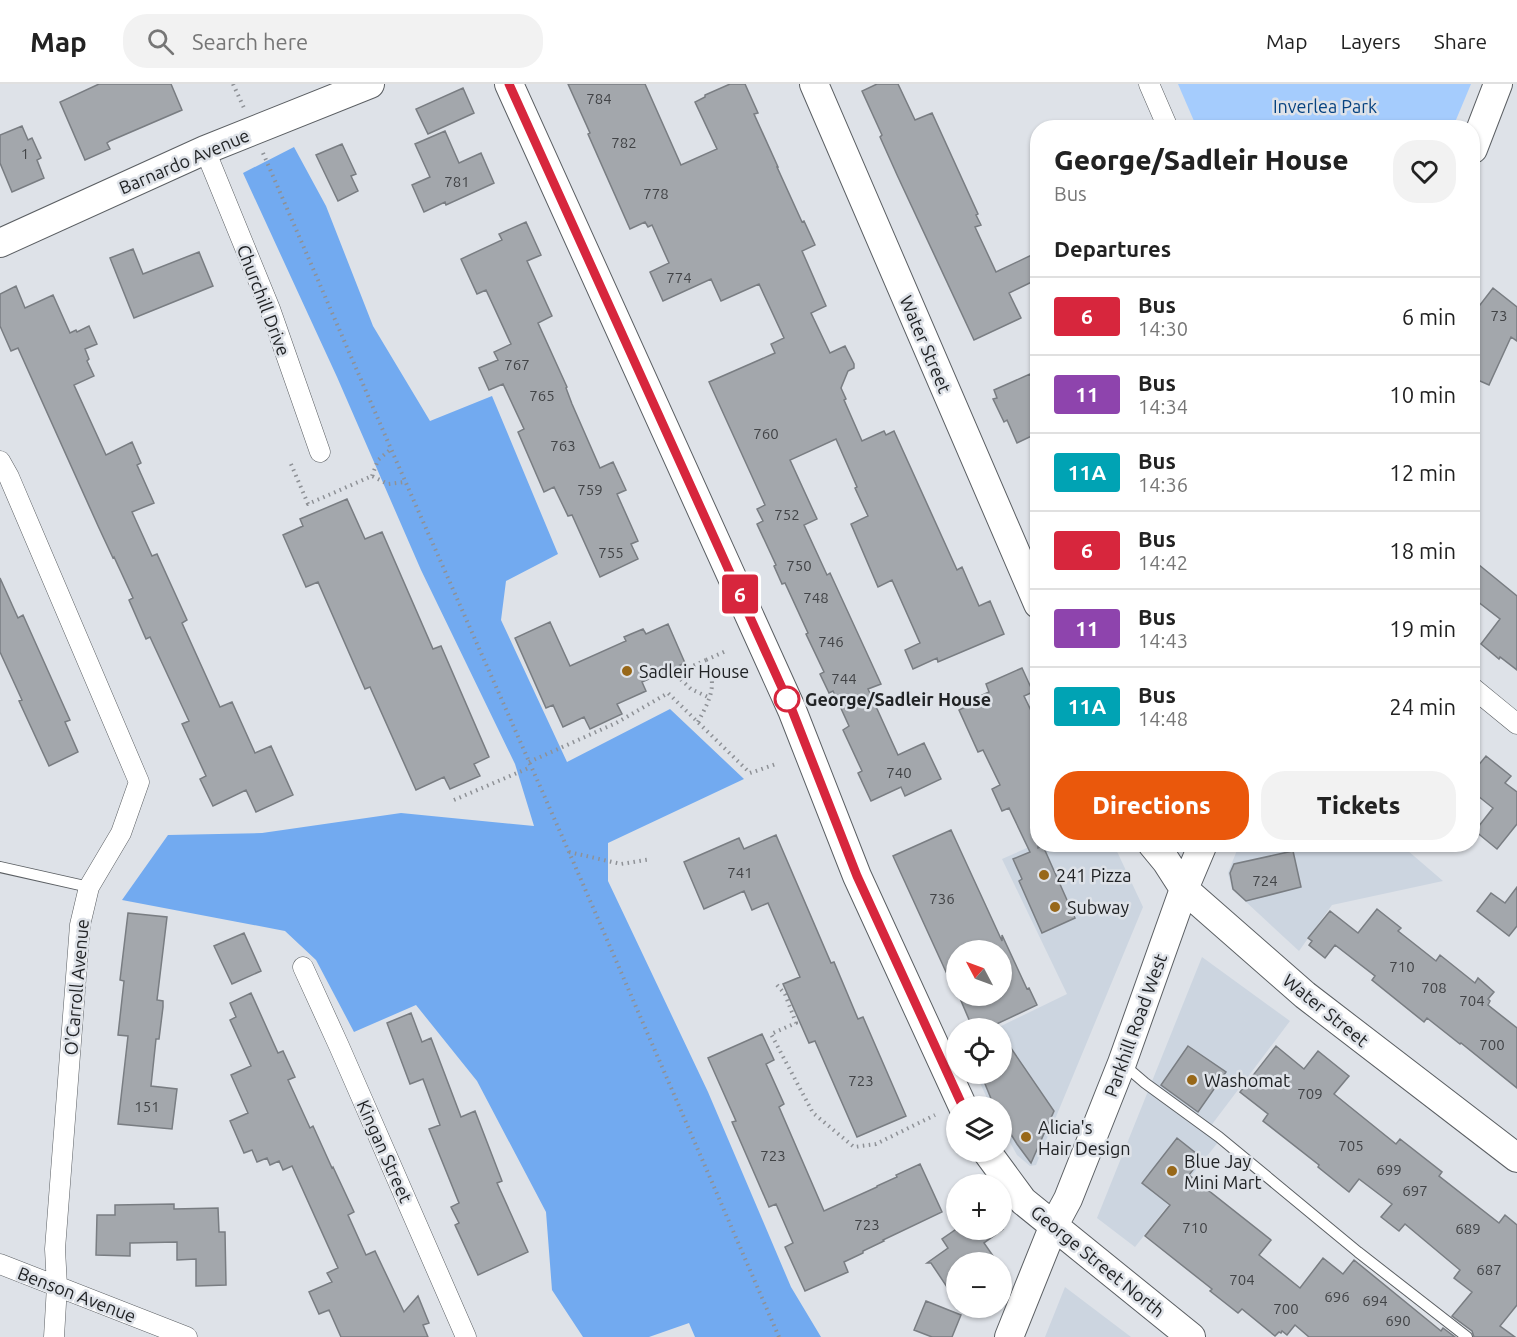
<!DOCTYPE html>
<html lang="en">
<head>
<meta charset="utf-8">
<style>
	body { margin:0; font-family:Ubuntu,sans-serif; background:#f2f2f2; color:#222; height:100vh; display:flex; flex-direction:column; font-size:22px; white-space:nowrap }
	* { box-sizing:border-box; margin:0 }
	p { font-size:20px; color:#767676 }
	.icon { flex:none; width:33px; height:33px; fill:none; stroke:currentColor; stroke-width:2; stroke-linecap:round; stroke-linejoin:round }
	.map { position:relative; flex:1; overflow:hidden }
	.side { position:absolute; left:1030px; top:36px; width:450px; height:732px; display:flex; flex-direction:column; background:#fff; border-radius:24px; box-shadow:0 2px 4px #0004 }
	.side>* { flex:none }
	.badge { padding:0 12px; border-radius:4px; font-size:21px; line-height:39px }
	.needle { width:39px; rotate:311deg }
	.tools { position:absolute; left:946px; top:856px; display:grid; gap:12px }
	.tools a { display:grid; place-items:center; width:66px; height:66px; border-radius:50%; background:#fff; box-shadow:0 2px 4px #0004; font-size:30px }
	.map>.badge { position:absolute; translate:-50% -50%; box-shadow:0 0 0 3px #fff }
	h2 { padding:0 24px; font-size:22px; line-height:54px }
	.round { display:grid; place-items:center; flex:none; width:63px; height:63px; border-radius:24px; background:#f2f2f2 }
	.headline { display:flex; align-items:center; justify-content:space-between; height:102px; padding:0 24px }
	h1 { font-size:28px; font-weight:800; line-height:45px }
	.primary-button { display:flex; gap:12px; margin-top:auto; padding:12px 24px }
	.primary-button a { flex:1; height:69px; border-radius:24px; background:#ea580c; color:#fff; font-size:24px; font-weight:800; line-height:69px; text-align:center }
	.primary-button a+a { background:#f2f2f2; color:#222 }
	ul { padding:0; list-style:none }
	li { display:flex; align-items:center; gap:18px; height:78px; padding:0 24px; border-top:2px solid #e0e0e0 }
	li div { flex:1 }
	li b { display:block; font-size:22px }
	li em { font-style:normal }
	li .badge { min-width:66px; font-weight:700; text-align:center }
	header { display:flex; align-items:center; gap:36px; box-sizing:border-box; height:84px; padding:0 30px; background:#fff; border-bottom:2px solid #e0e0e0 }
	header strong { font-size:28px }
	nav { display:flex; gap:33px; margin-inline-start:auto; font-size:21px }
	.search { width:420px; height:54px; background:#f2f2f2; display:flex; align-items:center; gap:15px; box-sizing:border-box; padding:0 21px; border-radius:24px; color:#767676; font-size:22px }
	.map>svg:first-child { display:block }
	.built { fill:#ccd5e0 }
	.green { fill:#a5ccfd }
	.forest { fill:#72aaf0 }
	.building { fill:#a3a7ac; stroke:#797d82; stroke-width:1.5 }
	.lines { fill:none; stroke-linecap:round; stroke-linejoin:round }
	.lane-casing { stroke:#5b5f63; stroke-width:12 }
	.street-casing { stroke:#5b5f63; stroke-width:21 }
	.secondary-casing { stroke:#5b5f63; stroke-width:30 }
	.path { stroke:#8e9196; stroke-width:4; stroke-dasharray:1.5 4.5; stroke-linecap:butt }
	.lane { stroke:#fff; stroke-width:10 }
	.street { stroke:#fff; stroke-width:20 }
	.secondary { stroke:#fff; stroke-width:28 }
	.line-casing { stroke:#fff; stroke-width:14 }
	.line { stroke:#d7263d; stroke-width:9 }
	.poi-dot { fill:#986819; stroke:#dee2e8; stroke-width:2 }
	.stop-dot { fill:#fff; stroke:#d7263d; stroke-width:3 }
	.labels { text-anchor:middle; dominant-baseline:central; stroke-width:5; stroke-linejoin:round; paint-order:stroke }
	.number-label { font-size:15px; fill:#424447 }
	.park-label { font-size:18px; fill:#054280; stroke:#dee2e8 }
	.street-label { font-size:18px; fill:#212325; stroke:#dee2e8 }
	.poi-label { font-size:18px; fill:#212325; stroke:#dee2e8; text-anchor:start }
	.stop-label { font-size:18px; font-weight:bold; fill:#212325; stroke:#dee2e8; text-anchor:start }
</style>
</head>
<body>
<header>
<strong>Map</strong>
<div class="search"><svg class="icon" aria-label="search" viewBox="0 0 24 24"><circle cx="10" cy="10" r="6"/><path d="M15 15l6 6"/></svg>Search here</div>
<nav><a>Map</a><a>Layers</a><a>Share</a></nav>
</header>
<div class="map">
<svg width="1517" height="1253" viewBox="0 0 1517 1253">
	<rect width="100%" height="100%" fill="#dee2e8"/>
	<path class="built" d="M1038 759V760L1114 761 1143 823 1036 1081 1030 1082 1017 1071 1002 1044V1023H991L976 990H1002V945H995L1067 910 1002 775Z
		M1400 760 1443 797 1332 821 1299 867 1232 805 1228 789 1239 761Z
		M1202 873 1290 937 1207 1047 1219 1057 1135 1163 1097 1134Z
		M1065 1203 1131 1253H1045Z"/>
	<path class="green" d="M1178 0H1471L1453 43 1197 44Z"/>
	<path class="forest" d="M294 63 326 122 373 242 430 337 492 312 558 470 506 497 501 536 567 678 670 625 744 695 608 759V797L708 1008 791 1203 821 1253H695L689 1239 649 1253H583L552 1206 546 1128 477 997 416 921 354 948 316 876 285 847 122 816 168 751 262 749 401 729 534 742 515 680 421 486 337 293 243 89Z"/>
	<path class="building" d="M99 0H171L182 26 110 57 107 59 110 65 85 76 60 18Z
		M568 0H645L681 81 717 65 695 18 705 13V11L730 0H745L758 29 754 30 778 83H777L802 138 804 137 815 161 802 167 826 222 811 229 830 269 845 262 854 280V284L848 287 841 304 846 315 844 316 862 357 884 347 886 351 894 347 957 486 962 483 979 522 990 517 1004 550 938 578 937 574 913 585 905 566 920 559 892 496 878 503 851 440 868 432 855 404 857 403 836 355 790 376 817 435 804 441 827 491 830 489 881 600 868 605 898 671 924 659 941 695 905 712 901 703 871 717 858 689 862 687 843 646 849 642 833 607 829 609 820 590 824 588 806 550 808 549 785 499 782 500 774 482 776 481 757 440 763 437 757 425 765 421 709 298 775 269 771 260 784 254 759 200 721 217 711 195 663 217 650 188 669 179 652 141 648 143 645 138 630 145 588 50 590 49Z
		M877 0H898L915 36 932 29 978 130 976 131 981 141 975 143 996 188 1038 168V195L1009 209 1021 234 974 256 898 93 880 53 882 51 862 7Z
		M463 4 474 29 428 50 416 25Z
		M22 42 28 56 32 54 41 74 37 76 44 94 12 108 0 79V51Z
		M445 47 459 79 481 69 494 99 446 121 445 118 424 128 412 101 430 93 415 60Z
		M342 60 356 90 351 92 358 107 338 117 316 71Z
		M526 138 541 171 527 177 552 232 538 239 567 303 566 304 572 320 600 384 613 378 626 406 617 410 638 457 631 460 638 475 600 493 572 431 568 432 554 403 544 408 518 348 524 345 503 300 489 306 479 284 498 276 494 268 511 260 486 206 477 210 461 175 502 156 499 150Z
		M133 165 143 190 199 168 213 202 134 234 110 174Z
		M16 202 25 224 53 211 70 249 76 246 77 248 89 242 97 260 85 265 89 275 87 277 94 292 74 301 106 371 132 358 141 379 137 381 154 419 132 428 152 472 157 470 187 536 182 539 220 623 232 618 255 669 271 662 293 711 256 728 246 706 213 722 200 695 206 692 182 640 189 637 150 553 146 555 129 516 133 514 114 473 113 474 99 444 18 264 11 267 0 242V210Z
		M1493 204 1517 223V257L1511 253 1489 301 1473 294V230Z
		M1030 290 1038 308V349L1017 359 1007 336 1004 338 993 315 997 314 994 306Z
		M347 415 365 455 382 448 433 565 441 562 489 673 474 680 480 692 450 705 444 693 416 706 370 603 365 605 318 498 306 503 283 451 303 442 300 435Z
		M1473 476 1517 512V586L1500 573 1499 575 1481 560 1500 535 1473 514Z
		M0 494 18 534 23 531 70 636 65 638 78 668 49 682 19 617 22 616 0 568Z
		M550 538 570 582 626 557 624 553 643 545 646 550 668 540 685 579 642 598 646 607 617 620 622 630 590 645 584 633 563 643 553 621 546 624 515 554Z
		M1022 584 1033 608 1024 612 1038 641V764L1043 762 1075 834 1042 849 1019 797 1022 795 1013 775 1030 768 1009 724 1002 727 992 705 1000 701 983 666 978 668 959 626 977 617 976 614 989 608 986 600Z
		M1486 672 1511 692 1505 699 1517 708V740L1497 765 1475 747 1493 724 1473 708V688Z
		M951 746 1002 857V851L1027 905 1029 904 1037 921 986 945H973L959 912H1002V867H957V912L893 772Z
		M776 751 831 879 834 878 858 935 863 933 906 1032 857 1053 815 957 809 959 783 900 800 893 768 819 752 826 744 807 704 825 684 778 739 754 744 765Z
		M1293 767 1301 803 1246 817 1233 805 1230 789 1234 780Z
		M1517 803V842L1509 852 1477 827 1491 809 1505 819Z
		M1377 825 1401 844 1398 847 1436 877 1440 871 1475 899 1478 894 1494 908 1488 915 1490 917 1488 921 1517 944V1004L1461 959 1460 960 1427 934 1424 938 1372 896 1375 892 1335 861 1325 874 1309 861 1312 857 1308 854 1330 827 1358 849Z
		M128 829 167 833 157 916 163 917V923L159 955H156L151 1002 177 1005 172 1045 118 1040 128 952 118 951 124 897 120 896Z
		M244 849 261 887 232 900 214 862Z
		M251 909 278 969 283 967 295 993 288 996 310 1044 313 1042 332 1084 333 1083 354 1128 348 1131 366 1171 375 1167 404 1228 418 1212 429 1239 423 1241 428 1253H341L329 1226 319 1230 309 1208 332 1198 327 1189 338 1184 292 1082 283 1086 279 1077 270 1081 267 1074 257 1078 252 1066 244 1069 230 1037 248 1029 231 991 251 982 230 936 236 933 230 919Z
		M411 929 422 958 431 954 461 1033 475 1027 502 1097 497 1099 528 1168 478 1191 455 1141 459 1139 451 1123 459 1119 429 1045 440 1041 423 995 410 1000 387 939Z
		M762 950 774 976 766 980 784 1020 779 1023 824 1127 877 1103V1102L897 1093 896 1091 920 1080 942 1128 883 1156 884 1157 863 1167V1169L844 1178 848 1188 805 1207 785 1163 793 1159 776 1120 769 1123 732 1038 736 1037 708 974Z
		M1002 951 1054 1027 1031 1079 1017 1060 1002 1036V1023H994V1022L981 990H1002Z
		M1188 962 1226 988 1198 1028 1161 1001Z
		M1276 962 1304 985 1318 967 1349 992 1334 1010 1396 1060 1400 1055 1442 1088 1439 1092 1499 1139 1505 1131 1517 1141V1221L1500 1242 1515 1253H1474L1472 1247 1452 1232 1472 1208 1454 1194 1460 1186 1405 1140 1399 1147 1381 1133 1392 1120 1359 1095 1349 1108 1318 1083 1319 1081 1263 1037 1268 1030 1240 1008Z
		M1177 1054 1202 1074 1189 1091 1271 1156 1259 1171 1300 1204 1323 1174 1343 1190 1354 1176 1441 1247 1443 1244 1455 1253H1309L1295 1241 1287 1251 1282 1247 1281 1249 1279 1248 1275 1252 1242 1225 1238 1229 1210 1207 1212 1205 1145 1152 1170 1121 1142 1099Z
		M174 1120V1125L218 1124 219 1148H225L226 1201 196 1202V1175L177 1176V1158L130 1159V1172L96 1171 97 1131H115V1121Z
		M955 1146H1002L984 1159 998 1179H957V1218L931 1179H927L948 1164 942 1155Z
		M926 1217 961 1231 952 1253H932L914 1246Z"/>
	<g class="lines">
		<defs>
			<path id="lane" d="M0 783 89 803
				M1124 981 1145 999 1219 1053 1358 1168 1467 1253"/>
			<path id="street" d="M1149 0 1168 44
				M205 66 270 225 320 368
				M0 377 9 393 139 698 121 749 89 803 80 841 55 1165 57 1202 54 1253
				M1473 604 1517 640
				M303 883 339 962 466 1253
				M0 1180 187 1253"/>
			<path id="secondary" d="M509 0 792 626 857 792 963 1023
				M814 0 1038 520
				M1473 65 1498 0
				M0 159 205 66 370 0
				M1152 760 1166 777 1184 805 1305 911 1517 1074
				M987 1068 1023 1117 1191 1253
				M1009 1253 1054 1141 1068 1115 1122 979 1184 805 1203 760"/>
		</defs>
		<use href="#lane" class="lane-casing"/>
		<use href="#street" class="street-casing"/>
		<use href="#secondary" class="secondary-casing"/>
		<path class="path" d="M233 0 244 24
			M263 69 391 365 569 768 779 1253
			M291 380 308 420 372 392 388 400 405 398
			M372 392 378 376 391 365
			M706 576 675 590 691 605 710 614
			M698 638C710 615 718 602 706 576L726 567
			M529 678 616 639 668 609 750 689 776 680
			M454 716 531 683
			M569 768 621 780 651 775
			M777 901 785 910 796 939 771 950 813 1029 854 1063 876 1060 935 1031"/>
		<use href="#lane" class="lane"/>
		<use href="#street" class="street"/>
		<use href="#secondary" class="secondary"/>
	</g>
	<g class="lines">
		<defs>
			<path id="line" d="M509 0 792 626 857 792 963 1023"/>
		</defs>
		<use href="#line" class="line-casing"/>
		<use href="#line" class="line"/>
	</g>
	<g class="poi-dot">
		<circle cx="627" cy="587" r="6"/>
		<circle cx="1044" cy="791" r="6"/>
		<circle cx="1055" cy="823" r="6"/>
		<circle cx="1192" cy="996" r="6"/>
		<circle cx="1026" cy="1053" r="6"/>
		<circle cx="1172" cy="1087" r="6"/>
	</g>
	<circle class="stop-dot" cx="787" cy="615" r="12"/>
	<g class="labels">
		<g class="number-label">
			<text x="599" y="14">784</text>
			<text x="624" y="58">782</text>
			<text x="25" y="69">1</text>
			<text x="457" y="97">781</text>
			<text x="656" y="109">778</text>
			<text x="679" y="193">774</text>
			<text x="1499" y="231">73</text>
			<text x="517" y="280">767</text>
			<text x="542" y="311">765</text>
			<text x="766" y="349">760</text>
			<text x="563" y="361">763</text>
			<text x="590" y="405">759</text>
			<text x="787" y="430">752</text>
			<text x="611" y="468">755</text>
			<text x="799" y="481">750</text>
			<text x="816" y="513">748</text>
			<text x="831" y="557">746</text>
			<text x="844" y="594">744</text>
			<text x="899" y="688">740</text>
			<text x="740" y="788">741</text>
			<text x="1265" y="796">724</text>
			<text x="942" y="814">736</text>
			<text x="1402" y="882">710</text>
			<text x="1434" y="903">708</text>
			<text x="1472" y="916">704</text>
			<text x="1492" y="960">700</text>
			<text x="861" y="996">723</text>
			<text x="1310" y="1009">709</text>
			<text x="147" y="1022">151</text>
			<text x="1351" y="1061">705</text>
			<text x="773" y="1071">723</text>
			<text x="1389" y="1085">699</text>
			<text x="1415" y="1106">697</text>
			<text x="867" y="1140">723</text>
			<text x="1195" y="1143">710</text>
			<text x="1468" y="1144">689</text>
			<text x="1489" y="1185">687</text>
			<text x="1242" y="1195">704</text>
			<text x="1337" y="1212">696</text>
			<text x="1375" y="1216">694</text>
			<text x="1286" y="1224">700</text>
			<text x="1398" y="1236">690</text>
		</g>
		<g class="park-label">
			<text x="1325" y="22">Inverlea Park</text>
		</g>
		<g class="street-label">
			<text transform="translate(184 77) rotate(-23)">Barnardo Avenue</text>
			<text transform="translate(264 216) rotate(69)">Churchill Drive</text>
			<text transform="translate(926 260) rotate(67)">Water Street</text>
			<text transform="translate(76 903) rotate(-85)">O'Carroll Avenue</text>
			<text transform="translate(1326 926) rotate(39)">Water Street</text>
			<text transform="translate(1135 941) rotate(-70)">Parkhill Road West</text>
			<text transform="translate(385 1067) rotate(66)">Kingan Street</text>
			<text transform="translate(1098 1177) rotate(39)">George Street North</text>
			<text transform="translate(77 1210) rotate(21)">Benson Avenue</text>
		</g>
		<g class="poi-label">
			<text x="639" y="587">Sadleir House</text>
			<text x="1056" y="791">241 Pizza</text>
			<text x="1067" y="823">Subway</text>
			<text x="1204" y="996">Washomat</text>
			<text x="1038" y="1043">Alicia's<tspan x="1038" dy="21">Hair Design</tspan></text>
			<text x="1184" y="1077">Blue Jay<tspan x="1184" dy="21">Mini Mart</tspan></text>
		</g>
		<g class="stop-label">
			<text x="805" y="615">George/Sadleir House</text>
		</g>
	</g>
</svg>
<div class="tools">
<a><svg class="needle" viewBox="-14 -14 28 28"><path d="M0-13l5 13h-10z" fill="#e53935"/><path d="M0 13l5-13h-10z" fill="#767676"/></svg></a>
<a><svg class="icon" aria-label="locate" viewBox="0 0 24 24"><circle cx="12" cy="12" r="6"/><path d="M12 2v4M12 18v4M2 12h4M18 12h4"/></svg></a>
<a><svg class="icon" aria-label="layers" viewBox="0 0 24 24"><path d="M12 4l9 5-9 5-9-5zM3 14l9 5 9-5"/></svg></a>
<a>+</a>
<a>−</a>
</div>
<b class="badge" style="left:740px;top:510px;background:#d7263d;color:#fff">6</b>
<section class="side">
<div class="headline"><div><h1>George/Sadleir House</h1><p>Bus</p></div><a class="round"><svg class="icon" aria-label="heart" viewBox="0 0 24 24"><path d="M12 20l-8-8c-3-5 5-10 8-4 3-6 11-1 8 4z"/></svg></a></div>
<h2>Departures</h2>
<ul>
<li><span class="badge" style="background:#d7263d;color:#fff">6</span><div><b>Bus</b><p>14:30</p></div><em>6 min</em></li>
<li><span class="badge" style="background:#8e44ad;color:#fff">11</span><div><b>Bus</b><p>14:34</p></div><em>10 min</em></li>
<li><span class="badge" style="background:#00a3b4;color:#fff">11A</span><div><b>Bus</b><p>14:36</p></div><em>12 min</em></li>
<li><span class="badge" style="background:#d7263d;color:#fff">6</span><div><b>Bus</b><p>14:42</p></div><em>18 min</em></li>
<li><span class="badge" style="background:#8e44ad;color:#fff">11</span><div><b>Bus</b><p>14:43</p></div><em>19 min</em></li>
<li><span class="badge" style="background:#00a3b4;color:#fff">11A</span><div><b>Bus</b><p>14:48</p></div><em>24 min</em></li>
</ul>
<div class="primary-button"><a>Directions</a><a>Tickets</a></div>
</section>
</div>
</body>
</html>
